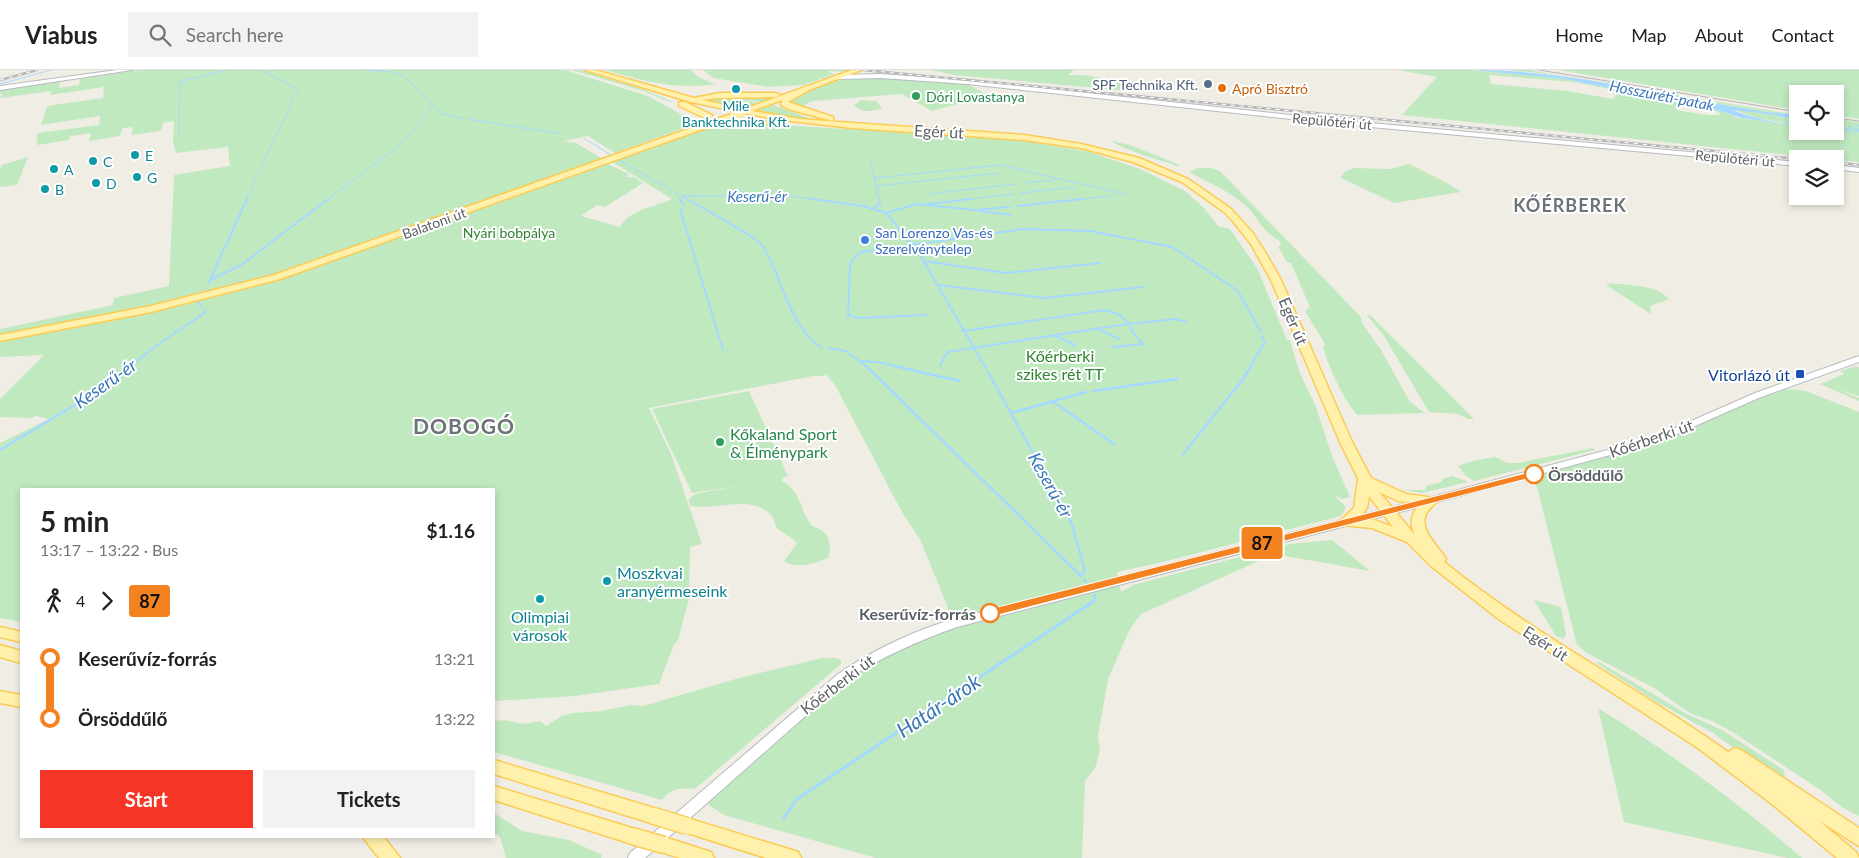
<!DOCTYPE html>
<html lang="en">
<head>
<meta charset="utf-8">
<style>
	body { margin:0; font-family:Lato,sans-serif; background:#f2f2f2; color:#202124; height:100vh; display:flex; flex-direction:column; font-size:19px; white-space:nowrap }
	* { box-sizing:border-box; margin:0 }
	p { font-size:16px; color:#757577 }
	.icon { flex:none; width:28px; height:28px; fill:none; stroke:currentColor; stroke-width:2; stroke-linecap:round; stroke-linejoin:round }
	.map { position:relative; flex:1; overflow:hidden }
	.panel { position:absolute; left:20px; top:418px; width:475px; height:350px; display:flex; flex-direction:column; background:#fff; border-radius:0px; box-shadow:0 2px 8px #0003 }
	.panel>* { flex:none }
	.badge { padding:0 10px; border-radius:4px; font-size:18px; line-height:32px }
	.controls { position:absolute; left:1789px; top:15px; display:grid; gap:10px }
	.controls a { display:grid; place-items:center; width:55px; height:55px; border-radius:0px; background:#fff; box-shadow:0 2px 8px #0003; font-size:25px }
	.map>.badge { position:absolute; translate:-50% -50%; box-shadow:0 0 0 2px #fff }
	.legs { display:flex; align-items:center; gap:8px; height:55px; padding:0 20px; font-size:16px }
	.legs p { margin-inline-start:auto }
	.overview { display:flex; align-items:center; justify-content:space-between; height:85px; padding:0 20px }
	h1 { font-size:28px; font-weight:700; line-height:38px }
	.action { display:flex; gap:10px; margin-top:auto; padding:10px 20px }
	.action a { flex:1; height:58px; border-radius:0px; background:#f53526; color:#fff; font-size:20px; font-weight:700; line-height:58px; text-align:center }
	.action a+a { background:#f2f2f2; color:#202124 }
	ul { padding:0 20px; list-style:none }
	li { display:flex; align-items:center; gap:18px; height:60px; font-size:19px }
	li i { display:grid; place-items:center; width:8px; height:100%; margin:0 6px; background:currentColor }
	li i::after { content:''; width:12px; height:12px; margin:-6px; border:4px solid; border-radius:50%; background:#fff }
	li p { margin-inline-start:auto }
	li:first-child i { background:linear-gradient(#0000 50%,currentColor 0) }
	li:last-child i { background:linear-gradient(currentColor 50%,#0000 0) }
	header { display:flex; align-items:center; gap:30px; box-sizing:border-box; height:70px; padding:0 25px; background:#fff; border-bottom:1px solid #e0e0e0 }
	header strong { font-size:24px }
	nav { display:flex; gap:28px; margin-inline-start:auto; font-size:18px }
	.search { width:350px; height:45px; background:#f2f2f2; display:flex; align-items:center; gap:12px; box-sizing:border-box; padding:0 18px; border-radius:0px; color:#757577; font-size:19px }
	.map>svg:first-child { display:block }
	.green { fill:#c0e9c0; fill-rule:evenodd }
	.water { fill:#a6d9ff }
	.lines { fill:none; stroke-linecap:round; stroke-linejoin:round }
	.stream-far3 { stroke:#a6d9ff; stroke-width:1 }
	.stream-far2 { stroke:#a6d9ff; stroke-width:2 }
	.stream-far1 { stroke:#a6d9ff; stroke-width:2.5 }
	.stream { stroke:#a6d9ff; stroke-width:3 }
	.tertiary-casing { stroke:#b7bbbf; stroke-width:2 }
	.primary-casing { stroke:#fbcb53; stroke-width:3 }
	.tertiary { fill:#fff; fill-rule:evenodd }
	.primary { fill:#fff1ab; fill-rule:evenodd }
	.tram { stroke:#b4b5b6; stroke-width:1 }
	.rail-casing { stroke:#b4b5b6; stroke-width:2.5 }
	.rail { stroke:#fff; stroke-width:1; stroke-dasharray:4.5; stroke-linecap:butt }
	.primary-bridge-far1-casing { stroke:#fbcb53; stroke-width:9; stroke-linecap:butt }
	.primary-bridge-casing { stroke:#fbcb53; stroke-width:19; stroke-linecap:butt }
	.primary-bridge-far1 { stroke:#fff1ab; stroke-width:8 }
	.primary-bridge { stroke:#fff1ab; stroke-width:16 }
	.line-1 { fill:#f58220; stroke:#fff }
	.service-dot { fill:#5c6f8a; stroke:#fff; stroke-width:2 }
	.food-dot { fill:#e8710a; stroke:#fff; stroke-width:2 }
	.culture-dot { fill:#0f9aa8; stroke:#fff; stroke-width:2 }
	.leisure-dot { fill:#2e9e5b; stroke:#fff; stroke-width:2 }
	.shop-dot { fill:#3f7fe0; stroke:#fff; stroke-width:2 }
	.transit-dot { fill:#1a4fb4; stroke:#fff; stroke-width:2 }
	.stop-1-dot { fill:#fff; stroke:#f58220; stroke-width:2.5 }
	.labels { text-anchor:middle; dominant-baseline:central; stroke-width:4; stroke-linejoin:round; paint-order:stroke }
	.far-service-label { font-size:14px; fill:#4e5e75; stroke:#fff; text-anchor:end }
	.far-food-label { font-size:14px; fill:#c56008; stroke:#fff; text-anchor:start }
	.far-leisure-label { font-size:14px; fill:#27864d; stroke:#fff; text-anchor:start }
	.far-culture-label { font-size:14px; fill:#0d838f; stroke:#fff; text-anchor:start }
	.far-street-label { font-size:14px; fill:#5c6166; stroke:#fff }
	.far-park-label { font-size:14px; fill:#2f8332; stroke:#fff }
	.far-shop-label { font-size:14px; fill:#366cbe; stroke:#fff; text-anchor:start }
	.far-water-label { font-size:15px; font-style:italic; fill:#3a78b8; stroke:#fff }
	.street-label { font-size:16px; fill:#5c6166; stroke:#fff }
	.park-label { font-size:16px; fill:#2f8332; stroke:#fff }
	.transit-label { font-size:16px; fill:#164399; stroke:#fff; text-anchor:end }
	.leisure-label { font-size:16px; fill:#27864d; stroke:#fff; text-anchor:start }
	.stop-label { font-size:16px; font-weight:bold; fill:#5c6166; stroke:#fff; text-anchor:start }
	.culture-label { font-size:16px; fill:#0d838f; stroke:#fff; text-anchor:start }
	.far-district-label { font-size:18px; font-weight:bold; letter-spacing:1px; fill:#6d7378; stroke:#fff }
	.water-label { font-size:18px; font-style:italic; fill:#3a78b8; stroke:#fff }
	.district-label { font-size:21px; font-weight:bold; letter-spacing:1px; fill:#6d7378; stroke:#fff }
	.near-water-label { font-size:21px; font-style:italic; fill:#3a78b8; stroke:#fff }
</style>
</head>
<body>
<header>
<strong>Viabus</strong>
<div class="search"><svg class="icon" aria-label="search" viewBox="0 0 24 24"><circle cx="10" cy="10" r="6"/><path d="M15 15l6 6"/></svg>Search here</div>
<nav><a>Home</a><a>Map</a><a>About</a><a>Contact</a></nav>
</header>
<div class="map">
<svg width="1859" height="788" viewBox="0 0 1859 788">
	<rect width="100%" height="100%" fill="#f0ede5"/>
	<path class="green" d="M138 0H565L648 26 697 53 615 83 588 66 564 71 576 73 601 88 599 91 295 198 232 217 233 221 276 209 417 159 423 162 424 159 440 153 608 94 629 104 626 107H634L643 113 605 137 597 135 581 146 620 157C630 139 655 137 672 129L609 90 627 86 708 57 747 53 1012 69 1086 81 1140 99 1185 121 1203 137 1218 156 1230 159 1257 198 1287 270H1290L1299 301 1316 337 1332 386 1350 427 1342 429 1334 425 1346 437 1341 446 1163 492 1117 502 1121 522 1133 515 1289 474 1332 470 1370 501 1274 484 1141 544 1130 559 1108 609 1098 666 1100 680 1096 696 1085 711 1082 788H876L724 745 706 733 842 607 954 553 920 469 903 444 835 315 825 303V306H813L649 338 671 384 702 474 690 477 689 528 678 570 674 574 513 564 674 574 659 614 575 626 494 631V419H21V552L0 548V373L49 349 36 346 32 348 0 347V329L44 285 0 287V259L113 235 114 228 169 216 174 105 230 96 228 77 176 83 173 71 174 51 161 53H163L161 61 131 65 133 57 123 58 120 66 89 71 91 63 71 66 69 70 37 75 38 71H36L38 63 99 55 100 46 41 55 47 36 103 28 104 17 50 25 51 21 0 28 3 24H0V19L60 11 59 18 79 15 80 9Z
		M572 0H580L642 19 674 32 667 31 643 21Z
		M606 0H691L698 7 715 14C680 20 640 11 606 0Z
		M703 0H851L846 2 829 1 828 2 835 4 803 15 768 17 713 8Z
		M931 0H1074L1068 5H1083L1139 13 1147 16 1148 19 1141 22 954 5Z
		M1398 0H1474L1565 9 1720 41 1739 48 1797 56 1798 61H1835V49L1859 52V92L1402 45 1437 7ZM1489 5 1574 12 1619 21 1613 29 1568 21 1491 14ZM1679 33 1719 42 1720 45H1706L1676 40Z
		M1508 0H1529L1797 45 1759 41 1550 4Z
		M1558 0H1859V49L1835 45V24H1798L1797 40Z
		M881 6 967 14 988 25 932 41 902 24 812 31 799 38 788 33 790 27 835 11Z
		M785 25 764 32 725 29 762 33 740 39 699 29 720 30 706 29H751Z
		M861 30 876 31 882 38C872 42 861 43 854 35Z
		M770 34 812 49H800L752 41Z
		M1732 39 1770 44 1785 48 1787 47 1797 51V55L1757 48Z
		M1111 71 1130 75 1180 95 1177 96C1155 88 1131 83 1111 71Z
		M28 87 17 115 0 117V100L2 95Z
		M1409 94 1447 113 1461 122 1394 133 1341 108 1344 102 1354 98 1390 99Z
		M1199 98H1211L1220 101 1361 247 1362 253 1381 280 1410 332 1425 343 1357 345C1341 326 1331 301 1323 278L1325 274 1305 241 1310 237 1291 193 1287 192 1278 177 1281 175 1279 170C1263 164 1259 148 1247 137 1231 122 1208 112 1189 102Z
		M1611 213C1630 216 1655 214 1669 229L1650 236 1651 244 1606 215Z
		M1367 245H1370L1474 349H1468L1458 344 1429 342 1384 266Z
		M1856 296 1859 298V326L1836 319 1859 328V331L1820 314 1844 304 1841 301Z
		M1787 319 1806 321 1859 342V746L1843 738 1822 721 1734 663 1714 652 1690 643 1654 618 1585 582 1577 575 1537 417 1530 405 1645 373 1758 325Z
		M749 321 788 406 783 407 782 411C801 421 799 438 810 453 813 458 820 458 824 462 830 469 832 479 828 488 816 493 795 500 784 491L797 473C791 466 782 463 778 459 774 454 774 446 768 442 745 425 715 441 690 436L689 429 695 424 736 416 692 423 652 339Z
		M1593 378 1595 380 1474 411 1466 406 1458 396 1472 391 1495 387 1507 393H1518Z
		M1452 406 1468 412 1421 423 1404 420H1425L1426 416 1442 412V409Z
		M1534 530 1561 537 1566 564 1564 569 1556 566Z
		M822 588H836L841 590V594L696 718C679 720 675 715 662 730L494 682V651L504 650 524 654 540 651 546 656 562 646 573 643 601 641 631 635 643 636 739 608Z
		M1599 592 1685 643 1722 660 1784 700 1785 708 1779 711 1713 663 1657 632 1596 593Z
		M1598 638C1670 683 1738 732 1802 788H1788L1624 752Z
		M494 743 522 761 569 770 602 785 601 788H506L500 767 494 762Z"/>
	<path class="water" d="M1474 0C1571 0 1665 26 1760 41 1772 43 1785 43 1797 45L1795 48 1797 51 1787 47 1786 48 1770 44 1732 40C1746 46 1764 50 1781 53 1788 54 1791 52 1797 56L1742 48 1720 41 1565 9Z"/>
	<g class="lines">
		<path class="stream-far3" d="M261 0 296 18
			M367 0 392 2 404 6 441 44 463 48
			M0 14 51 0
			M288 40 298 20
			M179 48 180 12 226 0
			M179 49V68
			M468 49 562 64
			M1835 55 1843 60 1838 55 1850 60 1852 61 1848 56 1859 61
			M1859 56 1855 55 1859 60
			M1835 60 1858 62
			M585 69 611 85
			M273 72 288 41
			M619 90 681 126H790L821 130
			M871 92 879 130
			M875 108 1000 95 1125 124
			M1023 113 1054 110
			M876 116 999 103
			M1020 123 1075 117
			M930 124 1016 114
			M682 126 689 130
			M246 130 272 73
			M327 130 400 75 434 36
			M681 130 683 127
			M960 130 1014 124
			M1071 130 1111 126"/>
		<path class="stream-far2" d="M680 129 683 135
			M687 129C700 137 756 167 762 175 781 203 790 259 821 277
			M812 129 863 136 886 143 897 156
			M928 134 971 129
			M1017 136 1083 129
			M874 137 880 135 879 129
			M680 139 723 280
			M980 141 1011 145
			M886 143 917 134 975 140 1009 137
			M898 158 899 160
			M904 167 909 172
			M910 172 915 176 985 297
			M924 191 1006 203 1100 193
			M210 210 241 195 328 129
			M208 214 247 129
			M937 215 1045 228 1143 217
			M197 230 202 237
			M849 245 859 248 927 245
			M848 247 850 193 861 182 1024 159 1090 161 1172 177 1238 221 1261 262
			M1130 254 1175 249 1186 252
			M1098 259 1119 269
			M963 261 1105 240 1120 245 1130 254 1131 260 1143 274 1112 277
			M1054 265 1075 275
			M829 278 846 281 867 297
			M861 291 877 292 899 297
			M940 296 947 282 1127 254
			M129 297 156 276 206 242 205 240
			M1250 297 1265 272 1262 266"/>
		<path class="stream-far1" d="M866 296 1081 506 1085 501 1071 451 988 302
			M894 296 960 311
			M985 296 986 298
			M1093 321 1177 309
			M1052 331 1114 374
			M1011 343 1086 322
			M0 380 100 320 131 296
			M1183 384 1243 309 1251 296
			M1084 510 1086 512"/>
		<path class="stream" d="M784 748 797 729 1094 531 1095 525"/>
		<defs>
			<path id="tertiary" d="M117 0H132L0 20V16Z
				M881 4 967 10 1327 49 1798 92V96L1327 53 967 14 881 8 838 9 835 7 838 5Z
				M1835 95 1859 98V102L1835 99Z
				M1859 286V292L1761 327 1670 367 1647 375 1434 433 957 557C918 571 881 587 846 610L645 788H628L630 783 838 604C873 580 913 561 954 549L1428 428 1641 371 1664 363 1755 323Z"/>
			<path id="primary" d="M585 0H595L694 28 720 23H776L780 25 776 27 720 28 702 30 744 39 852 0H861L809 20 788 32 833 47V51L788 39 781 35 782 30 752 41 801 49 852 53 1024 65 1081 74 1139 88 1188 109 1230 138 1252 162 1265 182 1281 210 1352 372 1371 408 1406 424 1435 428 1437 431C1433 436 1426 441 1425 447 1421 462 1439 477 1446 489L1444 492C1533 564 1635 616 1728 682L1735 678 1741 680 1859 758V776L1818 750 1856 782 1859 788H1837L1772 734 1698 678 1500 550 1431 496 1407 472 1372 458 1341 455 1339 452 1354 438 1358 408 1340 372 1271 210 1251 174 1232 150 1224 142 1182 112 1133 92 1081 78 1024 70 852 58 774 49 691 32ZM1379 422 1398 431 1420 434C1411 444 1409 453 1415 465ZM1369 426 1393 457 1374 450 1359 449 1367 438Z
				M679 32H685L712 45 713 50 735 43 739 45 738 47 726 51H764L768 53 764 55H724L720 53 280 209 151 242 0 271V265L151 236 274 205 699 55 705 50V48L679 36Z
				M0 557 21 562V572L0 567Z
				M0 575 21 581V593L0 587Z
				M0 621 21 625V637L0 633Z
				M494 690 654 738 660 741 663 746 660 751 654 754 494 704Z
				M494 716 632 758 638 760 641 766 638 772 632 774 494 730Z
				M687 748 792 780 798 782 801 788H766L681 761 678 756 681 751Z
				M362 766H383L400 788H379Z
				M664 767 711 782 714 788H680L658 781 655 775 658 769Z"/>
		</defs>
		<use href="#tertiary" class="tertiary-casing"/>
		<use href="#primary" class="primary-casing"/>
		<use href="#tertiary" class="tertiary"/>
		<use href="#primary" class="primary"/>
		<path class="tram" d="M1539 0 1798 42
			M1835 48 1859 51"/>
		<defs>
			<path id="rail" d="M863 0 1798 89
				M0 10 37 0
				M1835 92 1859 95"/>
		</defs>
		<use href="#rail" class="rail-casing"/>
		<use href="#rail" class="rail"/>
		<defs>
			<path id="primary-bridge-far1" d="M735 45 742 42"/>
			<path id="primary-bridge" d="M654 746 687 756
				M632 766 664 775"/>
		</defs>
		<use href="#primary-bridge-far1" class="primary-bridge-far1-casing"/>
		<use href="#primary-bridge" class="primary-bridge-casing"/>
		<use href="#primary-bridge-far1" class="primary-bridge-far1"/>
		<use href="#primary-bridge" class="primary-bridge"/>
	</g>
	<path class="line-1" d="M1534 401H1538V406L990 547 985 543 990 539Z"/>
	<circle class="service-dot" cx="1208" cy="14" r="5"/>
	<circle class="food-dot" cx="1222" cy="18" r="5"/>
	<g class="culture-dot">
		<circle cx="736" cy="19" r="5"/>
		<circle cx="135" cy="85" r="5"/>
		<circle cx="93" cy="91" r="5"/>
		<circle cx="54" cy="99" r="5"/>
		<circle cx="137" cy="107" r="5"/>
		<circle cx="96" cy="113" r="5"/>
		<circle cx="45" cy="119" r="5"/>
		<circle cx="607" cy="511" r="5"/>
		<circle cx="540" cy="529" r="5"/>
	</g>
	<g class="leisure-dot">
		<circle cx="916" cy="26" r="5"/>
		<circle cx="720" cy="372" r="5"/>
	</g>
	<circle class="shop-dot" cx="865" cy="170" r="5"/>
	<rect class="transit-dot" x="1795" y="299" width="10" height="10" rx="2.5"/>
	<g class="stop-1-dot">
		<circle cx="1534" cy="404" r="9"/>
		<circle cx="990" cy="543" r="9"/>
	</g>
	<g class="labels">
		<g class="far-service-label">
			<text x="1198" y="14">SPF Technika Kft.</text>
		</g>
		<g class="far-food-label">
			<text x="1232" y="18">Apró Bisztró</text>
		</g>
		<g class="far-leisure-label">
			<text x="926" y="26">Dóri Lovastanya</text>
		</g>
		<g class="far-culture-label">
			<text x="736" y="35" text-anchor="middle">Mile<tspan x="736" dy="16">Banktechnika Kft.</tspan></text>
			<text x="145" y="85">E</text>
			<text x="103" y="91">C</text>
			<text x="64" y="99">A</text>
			<text x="147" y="107">G</text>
			<text x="106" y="113">D</text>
			<text x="55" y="119">B</text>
		</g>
		<g class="far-street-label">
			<text transform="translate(1332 51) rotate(5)">Repülőtéri út</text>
			<text transform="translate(1735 88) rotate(5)">Repülőtéri út</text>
			<text transform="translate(434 153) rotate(-20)">Balatoni út</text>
		</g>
		<g class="far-park-label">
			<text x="509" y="162">Nyári bobpálya</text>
		</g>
		<g class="far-shop-label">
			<text x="875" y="162">San Lorenzo Vas-és<tspan x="875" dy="16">Szerelvénytelep</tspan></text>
		</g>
		<g class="far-water-label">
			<text transform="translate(1662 25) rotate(11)">Hosszúréti-patak</text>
			<text x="757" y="126">Keserű-ér</text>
		</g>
		<g class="street-label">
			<text transform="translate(939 61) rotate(3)">Egér út</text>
			<text transform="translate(1294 251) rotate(67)">Egér út</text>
			<text transform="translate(1651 368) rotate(-19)">Kőérberki út</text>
			<text transform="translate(1546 573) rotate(33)">Egér út</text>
			<text transform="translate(837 614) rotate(-37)">Kőérberki út</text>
		</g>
		<g class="park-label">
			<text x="1060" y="285">Kőérberki<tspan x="1060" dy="18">szikes rét TT</tspan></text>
		</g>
		<g class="transit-label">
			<text x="1790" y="304">Vitorlázó út</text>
		</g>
		<g class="leisure-label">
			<text x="730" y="363">Kőkaland Sport<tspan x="730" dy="18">&amp; Élménypark</tspan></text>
		</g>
		<g class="stop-label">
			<text x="1548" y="404">Örsöddűlő</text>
			<text x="976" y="543" text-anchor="end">Keserűvíz-forrás</text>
		</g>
		<g class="culture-label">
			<text x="617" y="502">Moszkvai<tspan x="617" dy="18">aranyérmeseink</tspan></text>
			<text x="540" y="546" text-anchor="middle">Olimpiai<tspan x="540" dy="18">városok</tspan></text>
		</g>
		<g class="far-district-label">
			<text x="1570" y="135">KŐÉRBEREK</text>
		</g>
		<g class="water-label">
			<text transform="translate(105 313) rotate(-35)">Keserű-ér</text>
			<text transform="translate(1051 415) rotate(61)">Keserű-ér</text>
		</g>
		<g class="district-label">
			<text x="464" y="355">DOBOGÓ</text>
		</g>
		<g class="near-water-label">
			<text transform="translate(938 635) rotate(-34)">Határ-árok</text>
		</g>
	</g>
</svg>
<div class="controls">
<a><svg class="icon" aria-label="locate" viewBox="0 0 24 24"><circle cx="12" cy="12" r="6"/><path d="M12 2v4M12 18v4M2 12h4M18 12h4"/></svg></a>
<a><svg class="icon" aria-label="layers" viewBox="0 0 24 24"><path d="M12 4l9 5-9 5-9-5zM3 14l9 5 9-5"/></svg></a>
</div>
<b class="badge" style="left:1262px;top:473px;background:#f58220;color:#111">87</b>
<section class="panel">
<div class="overview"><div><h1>5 min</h1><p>13:17 – 13:22 · Bus</p></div><b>$1.16</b></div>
<div class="legs"><svg class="icon" aria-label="walk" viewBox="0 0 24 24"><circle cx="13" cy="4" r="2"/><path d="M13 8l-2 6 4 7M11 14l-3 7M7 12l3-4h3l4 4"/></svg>4<svg class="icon" aria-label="forward" viewBox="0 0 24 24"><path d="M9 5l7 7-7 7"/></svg><b class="badge" style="background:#f58220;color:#111">87</b></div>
<ul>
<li><i style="color:#f58220"></i><b>Keserűvíz-forrás</b><p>13:21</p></li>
<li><i style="color:#f58220"></i><b>Örsöddűlő</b><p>13:22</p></li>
</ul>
<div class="action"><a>Start</a><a>Tickets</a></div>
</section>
</div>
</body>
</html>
